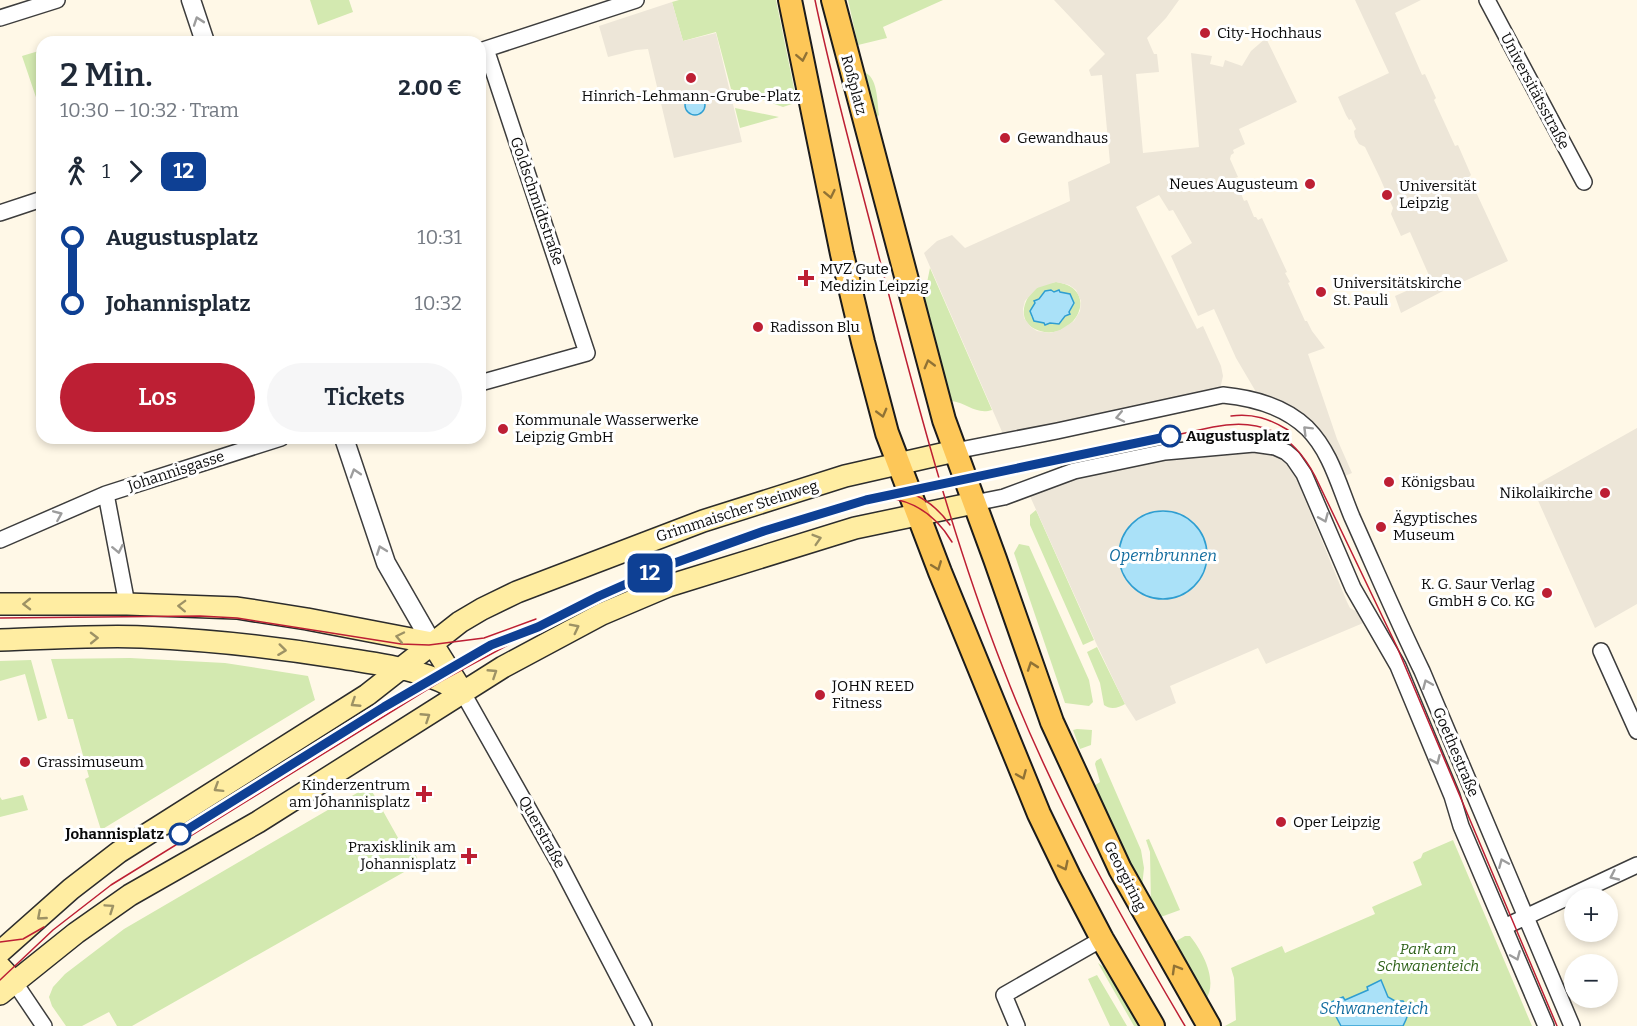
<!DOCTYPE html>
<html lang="de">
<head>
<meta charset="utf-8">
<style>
	body { margin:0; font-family:Bitter,serif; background:#f6f6f7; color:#1f2937; height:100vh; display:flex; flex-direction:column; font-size:22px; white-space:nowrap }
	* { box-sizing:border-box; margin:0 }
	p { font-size:20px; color:#747a83 }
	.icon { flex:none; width:33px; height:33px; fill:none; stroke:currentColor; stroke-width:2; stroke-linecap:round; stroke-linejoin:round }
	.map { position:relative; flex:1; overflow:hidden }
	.sheet { position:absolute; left:36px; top:36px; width:450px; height:408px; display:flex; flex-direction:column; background:#fff; border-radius:18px; box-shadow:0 3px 9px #0003 }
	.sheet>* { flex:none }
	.badge { padding:0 12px; border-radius:9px; font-size:21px; line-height:39px }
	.tools { position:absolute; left:1564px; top:888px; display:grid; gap:12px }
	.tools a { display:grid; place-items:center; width:54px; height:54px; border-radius:50%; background:#fff; box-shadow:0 3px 9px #0003; font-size:30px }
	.map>.badge { position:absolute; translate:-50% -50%; box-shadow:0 0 0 3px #fff }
	.legs { display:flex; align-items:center; gap:9px; height:66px; padding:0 24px; font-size:20px }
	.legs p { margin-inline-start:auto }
	.summary { display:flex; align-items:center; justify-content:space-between; height:102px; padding:0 24px }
	h1 { font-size:33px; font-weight:600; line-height:45px }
	.button { display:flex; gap:12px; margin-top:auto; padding:12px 24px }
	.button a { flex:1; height:69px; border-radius:36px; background:#bd1f34; color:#fff; font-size:24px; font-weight:600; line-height:69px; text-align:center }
	.button a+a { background:#f6f6f7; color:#1f2937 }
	ul { padding:0 24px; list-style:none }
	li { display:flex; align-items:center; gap:21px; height:66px; font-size:22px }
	li i { display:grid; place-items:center; width:9px; height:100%; margin:0 8px; background:currentColor }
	li i::after { content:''; width:15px; height:15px; margin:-8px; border:4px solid; border-radius:50%; background:#fff }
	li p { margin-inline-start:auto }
	li:first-child i { background:linear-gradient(#0000 50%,currentColor 0) }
	li:last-child i { background:linear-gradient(currentColor 50%,#0000 0) }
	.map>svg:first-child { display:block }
	.green { fill:#d3e9b0; fill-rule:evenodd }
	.plaza { fill:#ede6d8; fill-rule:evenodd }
	.water { fill:#aae1f8; stroke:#2f9ed1; stroke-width:1.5 }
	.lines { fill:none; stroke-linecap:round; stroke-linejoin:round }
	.minor-casing { stroke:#3d3d3d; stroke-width:18 }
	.tertiary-casing { stroke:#3d3d3d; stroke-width:21 }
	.secondary-casing { stroke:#2c2c2c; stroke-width:24 }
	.primary-casing { stroke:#1b1b1b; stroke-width:26 }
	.minor { stroke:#fff; stroke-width:15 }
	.tertiary { stroke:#fff; stroke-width:18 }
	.secondary { stroke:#ffeda2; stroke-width:21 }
	.primary { stroke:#fdc758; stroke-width:22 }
	.tram { stroke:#bd1f34; stroke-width:1.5 }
	.oneway { stroke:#9d9d9d }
	.oneway2 { stroke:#907235 }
	.oneway3 { stroke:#9d9265 }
	.line-1-casing { stroke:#fff; stroke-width:14 }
	.line-1 { stroke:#0e4094; stroke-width:9 }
	.poi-dot { fill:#bd1f34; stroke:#fff; stroke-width:2 }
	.stop-1-dot { fill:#fff; stroke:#0e4094; stroke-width:3 }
	.labels { text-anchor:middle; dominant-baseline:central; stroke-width:6; stroke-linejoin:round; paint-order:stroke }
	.poi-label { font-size:15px; fill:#0a0a0a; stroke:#fff; text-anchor:start }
	.street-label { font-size:15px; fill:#0a0a0a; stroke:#fff }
	.stop-label { font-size:15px; font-weight:bold; fill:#0a0a0a; stroke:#fff; text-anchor:start }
	.park-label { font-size:15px; font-style:italic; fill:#2f621a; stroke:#fff }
	.water-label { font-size:16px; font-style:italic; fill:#116c9e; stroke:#fff }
</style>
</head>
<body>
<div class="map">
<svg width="1637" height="1026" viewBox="0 0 1637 1026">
	<rect width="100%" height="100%" fill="#fff8e7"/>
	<path class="green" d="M310 0H349L353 12 318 25Z
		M679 0H776L796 98 792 104 783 107 731 89 716 32 683 41 672 2Z
		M848 0H943L883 27 887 38 858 45Z
		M42 50V115L22 56Z
		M863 72C878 75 877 102 879 115L875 119Z
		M735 108 779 117 740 128Z
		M930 268 992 410C976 415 967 403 952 401L923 302Z
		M1056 282C1105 289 1071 347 1035 329 1016 320 1024 296 1038 287 1043 284 1050 283 1056 282ZM1039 299 1063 320C1053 328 1041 321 1031 317L1032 307Z
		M1036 510 1094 640 1083 645 1030 525V515Z
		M1019 544 1029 546 1089 680 1093 702 1089 706 1065 703 1014 553Z
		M1097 647 1125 704C1119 708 1110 710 1104 705L1100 683 1087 652Z
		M130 658 225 663 308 676 315 700 101 830 85 779 89 777 73 719H68L51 659Z
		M31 660 47 718 38 721 25 674 0 681V661Z
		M1077 729 1092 730 1091 745 1080 749 1073 730Z
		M1101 758 1141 850 1144 868 1142 887H1140L1094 786 1100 782 1095 764 1096 761Z
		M369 786 402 845 412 848 420 863 132 1026H117L109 1012 82 1026H66L52 1006 49 997 53 987 65 974 124 929Z
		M23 795 28 810 0 817V797L2 800Z
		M1149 839 1180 910 1158 918 1151 905 1150 852 1146 840Z
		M1453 840 1532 1026H1225L1236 1020 1234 978 1231 968 1282 946 1285 953 1375 914 1372 907 1422 885 1413 862 1421 858 1423 853Z
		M1185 936H1190C1203 952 1219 982 1205 1001L1171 944Z
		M1098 963 1110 972 1143 1026H1134Z
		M1097 975 1127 1026H1110L1088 979Z"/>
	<path class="plaza" d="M1054 0H1179L1166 18 1147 38 1154 54H1157L1159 72 1136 74 1143 153 1199 147 1191 53 1212 56 1210 64 1223 67 1225 60 1242 66 1251 51 1266 38 1297 102 1239 129 1245 144 1233 150 1234 153 1231 155 1230 159 1238 177 1235 178 1244 201 1247 200 1254 217H1256L1258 220 1262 218 1287 272 1285 273 1290 282 1288 283 1305 321H1307L1312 331 1325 348 1308 354 1337 439 1352 473 1342 477 1332 454 1259 397 1236 358 1214 309 1198 316 1171 256 1192 243 1173 210 1169 211 1159 195 1136 207 1197 329 1203 326 1221 366 1223 376 1221 385 1219 389 1022 432 1003 434 924 253 937 241 952 235 965 248 1070 201 1068 182 1110 163 1102 75 1091 76 1089 70 1105 54ZM1056 282 1069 285 1076 290 1081 301 1080 311 1074 321 1060 330 1050 333 1037 331 1031 327 1024 318 1023 309 1025 301 1037 288Z
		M1355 0H1421L1395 13 1422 75 1425 74 1436 98 1434 100 1455 146 1458 145 1471 175 1469 177 1508 261 1441 292 1401 313 1395 296 1431 280 1410 232 1401 236 1391 214 1393 208 1380 178 1365 147 1359 144 1355 137 1354 131 1356 129 1351 119 1349 120 1346 115 1338 97 1389 73Z
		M672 2 683 41 716 33 742 142 674 158 648 49 636 50 608 57 599 26Z
		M1637 428V604L1595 628 1532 487Z
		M1243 449 1282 455 1304 483 1301 490 1347 602 1350 608 1363 615 1368 621 1266 664 1258 648 1170 686 1176 703 1136 721 1125 704 1096 643 1029 494 1070 480 1163 461ZM1157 512 1180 515 1191 520 1199 529 1203 575 1196 585 1187 593H1141L1132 586 1125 576 1135 522 1145 515Z"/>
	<path class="water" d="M685 105a10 10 0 1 1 20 0a10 10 0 1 1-20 0Z
		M1051 290 1054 292 1059 290 1060 292 1070 294 1074 303 1069 312 1070 314 1065 316 1059 324 1050 323 1045 325 1044 323 1034 321 1030 311 1035 303 1034 301 1039 299 1045 291Z
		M1119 555a44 44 0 1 1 88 0a44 44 0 1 1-88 0Z
		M1381 980 1388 997 1395 1001H1403C1411 1011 1408 1016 1403 1026H1341L1329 1003 1343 997 1345 1000 1368 990 1367 987Z"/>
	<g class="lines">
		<defs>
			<path id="minor" d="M1487 0 1584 182
				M0 18 57 0
				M480 51 636 0
				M0 213 42 199
				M480 383 587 353 486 49
				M955 451 1057 431 1223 395C1254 398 1284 406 1307 428 1331 452 1339 486 1352 517 1375 568 1397 620 1422 671L1572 1026
				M106 494 127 604
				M974 503 1004 497 1074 471 1165 452 1254 444 1275 447 1286 452 1293 458 1304 474 1353 588 1398 666 1452 796 1461 826 1546 1026
				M0 540 106 494 281 438
				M1601 651 1637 731
				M463 693 559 863 644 1026
				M1504 927 1637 865
				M15 983 44 1026
				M1017 1026 1004 995 1102 939"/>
			<path id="tertiary" d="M191 0 205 42
				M344 438 386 563 432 643"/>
			<path id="secondary" d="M0 604H127L237 608 307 619 432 643
				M0 640C47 639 95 635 142 637 208 640 275 647 341 658 383 665 426 669 463 693
				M432 643 462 691
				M0 952 71 889 119 852 367 695 460 622 482 609 517 592 703 521 845 476 955 451
				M0 967 15 983
				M0 994 76 933 130 895 258 822 503 667 602 614 668 586 855 528 974 503"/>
			<path id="primary" d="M790 0 842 254 863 342 887 433 940 572 1039 814 1069 876 1102 939 1153 1026
				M833 0 944 420 995 559 1052 722 1120 869 1209 1026"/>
		</defs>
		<use href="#minor" class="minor-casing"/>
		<use href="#tertiary" class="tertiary-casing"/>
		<use href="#secondary" class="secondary-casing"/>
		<use href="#primary" class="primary-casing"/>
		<use href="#minor" class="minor"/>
		<use href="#tertiary" class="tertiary"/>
		<use href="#secondary" class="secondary"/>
		<use href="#primary" class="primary"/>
		<path class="tram" d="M815 0C833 86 857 171 879 257 915 395 951 535 1003 668 1051 793 1117 911 1185 1026
			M1231 416C1253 413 1270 419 1288 430
			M905 491C924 497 939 509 950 525
			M887 498C916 501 937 517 952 542
			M0 618 200 616 237 618 401 644 429 645 484 638 536 619
			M0 942 23 939 44 927
			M0 980 53 930 111 885 441 681 599 596 669 565 730 543 838 508 1213 427C1261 417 1292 433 1315 476L1397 647 1557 1026"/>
	</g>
	<defs><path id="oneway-chevron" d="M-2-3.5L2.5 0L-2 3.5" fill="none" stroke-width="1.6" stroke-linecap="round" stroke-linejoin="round" transform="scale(1.5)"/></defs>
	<g class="oneway">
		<use href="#oneway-chevron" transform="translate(198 21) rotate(-109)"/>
		<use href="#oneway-chevron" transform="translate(1120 417) rotate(168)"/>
		<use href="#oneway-chevron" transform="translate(1307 430) rotate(-135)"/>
		<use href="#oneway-chevron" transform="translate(355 473) rotate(-107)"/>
		<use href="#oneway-chevron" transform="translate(58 515) rotate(-23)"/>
		<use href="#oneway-chevron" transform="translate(1324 518) rotate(67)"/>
		<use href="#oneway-chevron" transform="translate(118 549) rotate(78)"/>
		<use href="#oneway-chevron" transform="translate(381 550) rotate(-110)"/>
		<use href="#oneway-chevron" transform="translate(1427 684) rotate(-113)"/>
		<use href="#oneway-chevron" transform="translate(1436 760) rotate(66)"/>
		<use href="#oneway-chevron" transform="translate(1503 863) rotate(-113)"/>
		<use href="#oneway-chevron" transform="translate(1614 876) rotate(155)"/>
		<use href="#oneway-chevron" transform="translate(1516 956) rotate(67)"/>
	</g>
	<g class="oneway2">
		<use href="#oneway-chevron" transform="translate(802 57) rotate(79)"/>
		<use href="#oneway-chevron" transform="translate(830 194) rotate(78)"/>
		<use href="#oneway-chevron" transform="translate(929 364) rotate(-105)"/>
		<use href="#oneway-chevron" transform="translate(882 413) rotate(75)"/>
		<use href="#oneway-chevron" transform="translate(937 566) rotate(69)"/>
		<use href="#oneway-chevron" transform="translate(1032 666) rotate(-109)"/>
		<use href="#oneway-chevron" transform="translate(1022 775) rotate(67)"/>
		<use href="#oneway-chevron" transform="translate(1064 866) rotate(64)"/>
		<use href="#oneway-chevron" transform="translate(1176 969) rotate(-120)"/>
	</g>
	<g class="oneway3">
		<use href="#oneway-chevron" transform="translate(817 539) rotate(-17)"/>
		<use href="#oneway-chevron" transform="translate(27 604) rotate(179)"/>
		<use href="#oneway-chevron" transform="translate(182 606) rotate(-178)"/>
		<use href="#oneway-chevron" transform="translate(575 628) rotate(-27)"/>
		<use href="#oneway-chevron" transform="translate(400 637) rotate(-168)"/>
		<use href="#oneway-chevron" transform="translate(94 638) rotate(-1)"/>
		<use href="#oneway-chevron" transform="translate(282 650) rotate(7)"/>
		<use href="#oneway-chevron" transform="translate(493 673) rotate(-33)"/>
		<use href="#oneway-chevron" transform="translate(355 703) rotate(147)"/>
		<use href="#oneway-chevron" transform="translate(426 717) rotate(-33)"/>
		<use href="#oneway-chevron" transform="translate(218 788) rotate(148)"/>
		<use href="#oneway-chevron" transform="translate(110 908) rotate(-34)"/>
		<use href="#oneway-chevron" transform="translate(41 916) rotate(139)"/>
	</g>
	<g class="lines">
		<defs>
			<path id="line-1" d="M180 834 384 707 491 645 538 627 599 596 669 565 764 531 866 500 1170 436"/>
		</defs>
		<use href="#line-1" class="line-1-casing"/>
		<use href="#line-1" class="line-1"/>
	</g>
	<g class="poi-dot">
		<circle cx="1205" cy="33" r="6"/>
		<circle cx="691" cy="78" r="6"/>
		<circle cx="1005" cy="138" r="6"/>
		<circle cx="1310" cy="184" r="6"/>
		<circle cx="1387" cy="195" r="6"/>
		<path d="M803 269h6v6h6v6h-6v6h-6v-6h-6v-6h6z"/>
		<circle cx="1321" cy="292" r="6"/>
		<circle cx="758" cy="327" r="6"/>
		<circle cx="503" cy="429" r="6"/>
		<circle cx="1389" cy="482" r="6"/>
		<circle cx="1605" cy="493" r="6"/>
		<circle cx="1381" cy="527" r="6"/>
		<circle cx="1547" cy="593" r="6"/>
		<circle cx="820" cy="695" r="6"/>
		<circle cx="25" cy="762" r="6"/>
		<path d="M421 785h6v6h6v6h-6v6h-6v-6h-6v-6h6z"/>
		<circle cx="1281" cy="822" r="6"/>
		<path d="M466 847h6v6h6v6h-6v6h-6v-6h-6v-6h6z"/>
	</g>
	<g class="stop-1-dot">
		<circle cx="1170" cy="436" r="10"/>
		<circle cx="180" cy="834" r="10"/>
	</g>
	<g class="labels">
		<g class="poi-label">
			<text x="1217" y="33">City-Hochhaus</text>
			<text x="691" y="96" text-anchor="middle">Hinrich-Lehmann-Grube-Platz</text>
			<text x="1017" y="138">Gewandhaus</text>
			<text x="1298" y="184" text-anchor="end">Neues Augusteum</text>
			<text x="1399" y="186">Universität<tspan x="1399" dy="17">Leipzig</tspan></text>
			<text x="820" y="269">MVZ Gute<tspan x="820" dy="17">Medizin Leipzig</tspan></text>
			<text x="1333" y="283">Universitätskirche<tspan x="1333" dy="17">St. Pauli</tspan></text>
			<text x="770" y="327">Radisson Blu</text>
			<text x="515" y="420">Kommunale Wasserwerke<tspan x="515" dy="17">Leipzig GmbH</tspan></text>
			<text x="1401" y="482">Königsbau</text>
			<text x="1593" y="493" text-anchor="end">Nikolaikirche</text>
			<text x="1393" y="518">Ägyptisches<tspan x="1393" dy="17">Museum</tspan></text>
			<text x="1535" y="584" text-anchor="end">K. G. Saur Verlag<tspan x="1535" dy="17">GmbH &amp; Co. KG</tspan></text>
			<text x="832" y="686">JOHN REED<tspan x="832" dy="17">Fitness</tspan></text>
			<text x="37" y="762">Grassimuseum</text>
			<text x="410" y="785" text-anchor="end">Kinderzentrum<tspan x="410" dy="17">am Johannisplatz</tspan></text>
			<text x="1293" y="822">Oper Leipzig</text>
			<text x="456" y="847" text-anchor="end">Praxisklinik am<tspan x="456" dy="17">Johannisplatz</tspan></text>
		</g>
		<g class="street-label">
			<text transform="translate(854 85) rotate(75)">Roßplatz</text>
			<text transform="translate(1535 91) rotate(62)">Universitätsstraße</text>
			<text transform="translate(537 201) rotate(71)">Goldschmidtstraße</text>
			<text transform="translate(176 471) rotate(-18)">Johannisgasse</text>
			<text transform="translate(737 511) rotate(-18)">Grimmaischer Steinweg</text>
			<text transform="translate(1456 752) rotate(67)">Goethestraße</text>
			<text transform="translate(542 832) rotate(61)">Querstraße</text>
			<text transform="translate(1125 876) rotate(63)">Georgiring</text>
		</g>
		<g class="stop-label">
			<text x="1186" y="436">Augustusplatz</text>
			<text x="164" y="834" text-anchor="end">Johannisplatz</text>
		</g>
		<g class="park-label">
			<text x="1428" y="949">Park am<tspan x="1428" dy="17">Schwanenteich</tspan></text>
		</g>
		<g class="water-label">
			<text x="1163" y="555">Opernbrunnen</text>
			<text x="1374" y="1008">Schwanenteich</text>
		</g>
	</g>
</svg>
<div class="tools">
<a>+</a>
<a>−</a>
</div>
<b class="badge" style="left:650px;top:573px;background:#0e4094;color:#fff">12</b>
<section class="sheet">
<div class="summary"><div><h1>2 Min.</h1><p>10:30 – 10:32 · Tram</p></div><b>2.00 €</b></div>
<div class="legs"><svg class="icon" aria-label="walk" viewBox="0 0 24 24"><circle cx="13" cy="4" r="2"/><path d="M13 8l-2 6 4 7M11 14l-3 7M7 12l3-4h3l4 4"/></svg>1<svg class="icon" aria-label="forward" viewBox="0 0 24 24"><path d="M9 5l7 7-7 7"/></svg><b class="badge" style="background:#0e4094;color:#fff">12</b></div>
<ul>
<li><i style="color:#0e4094"></i><b>Augustusplatz</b><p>10:31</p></li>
<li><i style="color:#0e4094"></i><b>Johannisplatz</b><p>10:32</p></li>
</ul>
<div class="button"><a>Los</a><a>Tickets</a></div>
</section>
</div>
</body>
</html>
